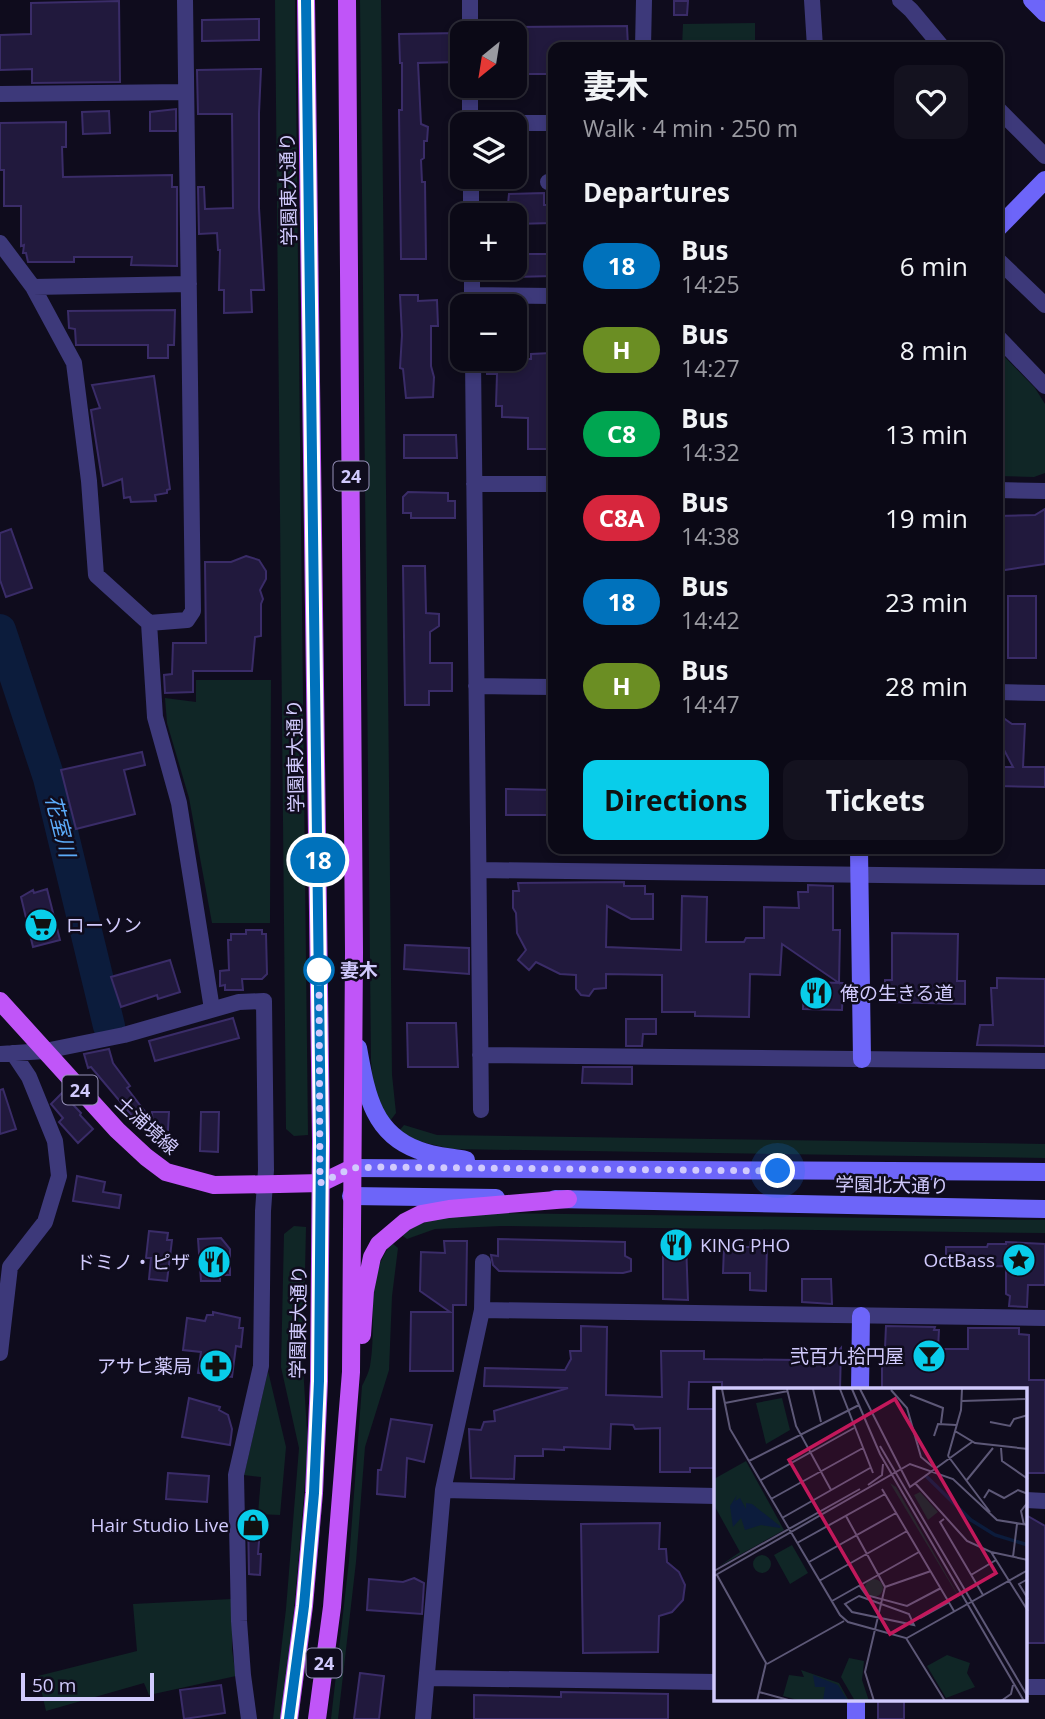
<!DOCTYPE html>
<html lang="en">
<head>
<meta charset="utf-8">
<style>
	body { margin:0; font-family:"Open Sans","Noto Sans JP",sans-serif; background:#14121f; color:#f1f3f6; height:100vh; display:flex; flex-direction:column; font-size:26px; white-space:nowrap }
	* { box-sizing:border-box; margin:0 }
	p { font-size:23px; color:#9a9aa1 }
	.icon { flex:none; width:38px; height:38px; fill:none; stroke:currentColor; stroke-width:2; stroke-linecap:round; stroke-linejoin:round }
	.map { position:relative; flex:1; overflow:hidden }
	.details { position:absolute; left:548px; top:42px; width:455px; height:812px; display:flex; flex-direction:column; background:#0b0916; border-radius:14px; box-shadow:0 4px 10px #0003,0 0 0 2px #2b2a35 }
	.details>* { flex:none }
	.badge { padding:0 14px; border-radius:23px; font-size:24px; line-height:46px }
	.needle { width:46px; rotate:210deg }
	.fabs { position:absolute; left:450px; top:21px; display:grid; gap:14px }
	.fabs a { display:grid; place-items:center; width:77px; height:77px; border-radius:14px; background:#0b0916; box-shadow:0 4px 10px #0003,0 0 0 2px #2b2a35; font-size:35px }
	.scale { position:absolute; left:21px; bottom:18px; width:133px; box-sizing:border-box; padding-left:7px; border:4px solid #d1cafd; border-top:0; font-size:19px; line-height:24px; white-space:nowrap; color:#d1cafd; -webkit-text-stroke:5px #0f0c1d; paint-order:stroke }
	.you { position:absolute; width:35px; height:35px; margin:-18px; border:5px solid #fff; border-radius:50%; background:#1a73e8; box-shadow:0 0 0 10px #1a73e833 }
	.map>.badge { position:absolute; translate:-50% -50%; box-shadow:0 0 0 4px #fff }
	h2 { padding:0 35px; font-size:26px; line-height:63px }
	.round { display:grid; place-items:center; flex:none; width:74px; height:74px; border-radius:14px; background:#14121f }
	.head { display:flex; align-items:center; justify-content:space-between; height:119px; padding:0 35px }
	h1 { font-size:33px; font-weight:700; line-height:52px }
	.button { display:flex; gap:14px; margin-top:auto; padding:14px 35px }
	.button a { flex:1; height:80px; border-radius:14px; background:#09cdea; color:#111; font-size:28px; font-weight:700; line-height:80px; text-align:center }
	.button a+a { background:#14121f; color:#f1f3f6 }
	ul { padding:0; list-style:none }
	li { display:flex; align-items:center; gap:21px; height:84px; padding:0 35px }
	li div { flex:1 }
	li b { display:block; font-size:26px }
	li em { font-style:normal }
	li .badge { min-width:77px; font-weight:700; text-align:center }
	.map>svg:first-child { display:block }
	.green { fill:#102626 }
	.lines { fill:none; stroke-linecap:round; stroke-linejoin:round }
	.river { stroke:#0c1c3c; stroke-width:32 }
	.building { fill:#21193d; stroke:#3a2c68; stroke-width:2 }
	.street { stroke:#3d397a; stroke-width:16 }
	.secondary { stroke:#6d65f9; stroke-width:18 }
	.primary { stroke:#c055f8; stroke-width:18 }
	.line-casing { stroke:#fff; stroke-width:16 }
	.line { stroke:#0072bc; stroke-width:10 }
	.walk { stroke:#d1cafd; stroke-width:7; stroke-dasharray:0 12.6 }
	.stop-dot { fill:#fff; stroke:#0072bc; stroke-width:3.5 }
	.labels { text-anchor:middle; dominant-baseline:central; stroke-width:5; stroke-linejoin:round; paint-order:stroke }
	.shield { fill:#0f0c1d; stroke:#9791ba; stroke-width:2 }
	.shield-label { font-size:18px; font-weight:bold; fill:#d1cafd }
	.street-label { font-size:19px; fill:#d1cafd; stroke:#0f0c1d }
	.poi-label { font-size:19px; fill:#d1cafd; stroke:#0f0c1d; text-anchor:end }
	.stop-label { font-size:19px; font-weight:bold; fill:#d1cafd; stroke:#0f0c1d; text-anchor:start }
	.water-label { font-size:21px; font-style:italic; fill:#5cabf9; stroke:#0f0c1d }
	.inset-river { fill:none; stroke:#0c1c3c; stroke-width:3.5 }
	.inset-road { fill:none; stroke:#5d5877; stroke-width:2 }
	.view { fill:#c2185b; fill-opacity:0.15; stroke:#c2185b; stroke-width:3.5 }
	.inset-edge { fill:none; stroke:#d1cafd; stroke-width:3.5 }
</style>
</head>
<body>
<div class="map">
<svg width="1045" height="1719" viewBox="0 0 1045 1719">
	<rect width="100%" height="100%" fill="#0f0c1d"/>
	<path class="green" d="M275 0H295L308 1135 294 1136 286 1129Z
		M360 0H381L392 1075 396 1113 390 1121C375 1105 373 1082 371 1061Z
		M755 23V47H682L683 24Z
		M998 350 1035 388 1045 404V473L1034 477 998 476Z
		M196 680H271L270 923H212L189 798 167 723 165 698 196 702Z
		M404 1125 437 1135 1045 1144V1158L452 1149 417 1141 399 1131Z
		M496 1213 1045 1220V1233L501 1226 435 1229 407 1239 400 1234C436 1214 457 1215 496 1213Z
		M294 1226 306 1227 303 1366 308 1448 294 1610 281 1719H273L286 1609 299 1448 281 1367 284 1234Z
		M392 1243 398 1248 392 1296 389 1370 365 1447 356 1562 338 1719H331L349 1561 362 1386C365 1380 369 1372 370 1366 378 1323 363 1279 392 1243Z
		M268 1371 286 1447 280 1515 258 1514 261 1477 244 1475Z
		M232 1599V1650L236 1676 149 1695 144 1683 46 1711 38 1676 137 1651 133 1604Z"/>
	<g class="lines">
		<path class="river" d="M0 630 49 778 109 1026"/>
	</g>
	<path class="building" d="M119 1 120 82 32 83V69L0 70V35L31 34V3Z
		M674 1H688L687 15H674Z
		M259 19V40L202 41V20Z
		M627 26 628 47H553V74H514V27Z
		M460 33V62L418 63 421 124 428 127 427 141H424V158L421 160 422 182H425L426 259H401L399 110H402V63H400L399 34Z
		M261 69 259 113V208L264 290H251L252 312 224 313V290H219L220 250H218L217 233 199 234 198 187H204L205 209 233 208 232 114H198L197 70Z
		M176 109V131H150V112Z
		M109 111 110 133 83 134 82 112Z
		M66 122V147H62L63 177 172 175V187H177V266L131 265 132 257H74V262H28L26 253H23L24 245 21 246V206H4V170H0V123Z
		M544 193V205H553V223L514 224V215H500L508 204 509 194Z
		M514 254H553V276L514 277Z
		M400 295H418V301L437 300 438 326H431V366L434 377 433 397 406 398 403 369 400 368 402 335Z
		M175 310 174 345H168V358H148V345H76L75 329 69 328 68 311Z
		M551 353V356H553L551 449H528V418L502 417V406H496L497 374H487V359H531V354Z
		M154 376 170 489 167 490V493L155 495 156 501 131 502 130 497 124 498 122 479 103 486 91 410 100 408 92 385Z
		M404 435H456L457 458H404Z
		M408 492 448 493V501H455V518H411V513H403V497Z
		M1045 509V564L998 571V516L1035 515Z
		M11 529 32 588 6 597 0 580V533Z
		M246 556 259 560 266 571V579L260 590 263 599 261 604V636L255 637 252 671H193V692L165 693 164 675 172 674 173 643H206L205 562H231Z
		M403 566H425L426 613 439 614V626L430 632V663H452V691H429V705H405Z
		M1008 596H1036V658H1008Z
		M1002 717 1012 724H1025L1023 767H1045V787L998 786V773H1001V767H1013L1003 748Z
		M142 752 145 765 124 770 135 814 76 829 61 770Z
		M506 789 553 790V815H506Z
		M624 882V886H645V894H653V919H631L607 906 606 947 681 950 682 896 707 897 706 942H744L746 938H764V907L799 908 798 892H808V885L833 886V930H840L839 983 782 944 780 975 750 974 749 1017 695 1016V1012H662V975L606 974V988L594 989 589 996 581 995 576 989V975L560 974 536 962 529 970 518 960 526 950 517 933 516 913 513 908V891H519L518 883Z
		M47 889 60 940 33 947 21 897 33 890 34 893Z
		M246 930H262V934H266L267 974 262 979H242L243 990H225V985L220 986V971L229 970 228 940H231V934H246Z
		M892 933 958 934 957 981H965V1004L885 1002V980H892Z
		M405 945 469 948V974L404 969Z
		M170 960 180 992 158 999 157 995 121 1007 111 977Z
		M997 978 1045 979V1046L977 1045 980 1025H993L991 988H997Z
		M804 982 843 983 842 1010 803 1009Z
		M233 1018 239 1038 155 1061 149 1041Z
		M626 1019H656V1034H643L642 1046H626Z
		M407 1023H456L458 1067H408Z
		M109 1049 113 1063 130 1086 127 1088 149 1117 139 1124 91 1067 88 1068 84 1054Z
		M583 1067H632V1084L582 1083Z
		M3 1089 16 1129 0 1134V1090Z
		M62 1093 81 1113 80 1115 93 1129 78 1143 59 1122 63 1118 51 1104Z
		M152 1112H169L168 1130H153Z
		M201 1112H219L218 1152 200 1151Z
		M77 1176 105 1182 103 1192 121 1195 119 1208 73 1201Z
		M149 1231 168 1233 167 1240H172L167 1281 149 1279 151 1258H146Z
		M221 1238 230 1249V1275H220V1281H201L198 1239Z
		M498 1239 625 1242V1256L631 1259V1271L623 1273 499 1271 493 1265 491 1255 498 1256Z
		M444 1241H467L466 1305H453V1371H410L411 1312H450L420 1291 421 1252 445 1253Z
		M663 1241H686L688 1300 663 1299Z
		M750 1242H767L766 1291 750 1290V1273H723L724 1247H750Z
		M1006 1242 1045 1244V1285H1028L1027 1307 1009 1306 1010 1296 1006 1294V1266L946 1267V1247H987L988 1244H1006Z
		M802 1279H831L832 1304 802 1302Z
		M213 1312 240 1318 239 1328H243L241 1347 236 1346 232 1377 198 1373 201 1352 183 1350 187 1318 205 1321 207 1315H213Z
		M581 1326 607 1327 606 1395 662 1397 661 1351H704V1359L798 1360 799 1364 827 1365 841 1348 840 1390H722V1382H689L688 1409H716V1468H690V1472H660V1428L635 1429 633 1425 611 1424 610 1449 564 1447V1450L543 1449V1456H515L514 1479 471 1478 469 1429 481 1430 484 1422 495 1421 494 1411 568 1388 484 1386 485 1368 565 1370 571 1359 570 1351H581Z
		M886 1326 935 1327 934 1330H939L938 1349H968V1328H1019V1334L1029 1335V1380H1045V1473H1026V1390H882V1348H885Z
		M189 1398 220 1407 219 1410 228 1415 232 1429 230 1445 182 1437Z
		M391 1419 432 1425 424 1462 407 1458 405 1497 377 1494 378 1470H381Z
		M168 1473 209 1476 207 1502 166 1499Z
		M1026 1515 1045 1526V1643H1026Z
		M248 1517H261L258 1554H261L260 1575 249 1574Z
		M660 1523 659 1549H666L667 1562 679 1572 685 1585 683 1600 672 1612 659 1616 658 1652 583 1653 581 1524Z
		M414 1578 424 1583 422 1614 367 1610 369 1579 403 1582Z
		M360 1673 384 1676 379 1719H354Z
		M221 1685 225 1713 184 1719 180 1690Z
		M561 1692 668 1694V1719H474V1695L561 1697Z
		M878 1700H904V1719H878Z"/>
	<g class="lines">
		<path class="street" d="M470 0V33
			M812 0 815 47
			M900 0 911 10 942 47
			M643 47 644 0
			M470 86V124
			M0 94 186 92
			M998 109 1045 156
			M470 123H553
			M471 177V215
			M548 182H553
			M0 243 33 287 74 363 89 481 96 575 149 623 155 717 179 803 212 1009
			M998 260 1045 305
			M472 268V306
			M33 287 189 284
			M472 295 553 296
			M998 337 1045 386
			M473 359 481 1110
			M474 484H553
			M998 490 1045 491
			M149 623 187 620 193 611 185 0
			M476 686 553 687
			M998 692 1045 693
			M479 870 1045 877
			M0 1054 45 1051 124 1035 239 1002 264 1001 266 1170 263 1211 261 1366 236 1475 239 1621 243 1675 249 1719
			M480 1055 1045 1061
			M482 1310 1045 1318
			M0 1353 10 1267 45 1222 59 1176 55 1141 29 1077 13 1053
			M443 1490 716 1496
			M1026 1500 1045 1501
			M428 1678 716 1682
			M1026 1687H1045
			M423 1719 443 1490 482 1310 483 1262"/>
		<path class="secondary" d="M1032 0 1045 13
			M998 228 1045 180
			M859 849 862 1059
			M358 1048C366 1090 371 1133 418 1150 432 1156 450 1157 466 1160
			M352 1168 1045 1172
			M351 1196 496 1198
			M555 1199 1045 1209
			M860 1390 861 1316
			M856 1719V1700"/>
		<path class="primary" d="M0 1001 117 1130 146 1157 166 1172 214 1185 279 1184 321 1183 352 1168
			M362 1335 365 1291 372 1257 379 1244 405 1222 421 1214 449 1209 568 1199
			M289 1719 304 1606 314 1493 319 1381 321 1141 306 0
			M317 1719 332 1607 351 1372 354 952 347 0"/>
	</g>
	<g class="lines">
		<defs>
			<path id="line" d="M289 1719 304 1606 314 1493 319 1381 321 1141 306 0"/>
		</defs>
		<use href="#line" class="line-casing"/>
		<use href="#line" class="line"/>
		<path class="walk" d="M319 970 320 1183 352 1168 380 1167 778 1171"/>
	</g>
	<defs>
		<symbol id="supermarket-disc" viewBox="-11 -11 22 22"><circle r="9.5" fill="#09cdea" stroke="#0f0c1d"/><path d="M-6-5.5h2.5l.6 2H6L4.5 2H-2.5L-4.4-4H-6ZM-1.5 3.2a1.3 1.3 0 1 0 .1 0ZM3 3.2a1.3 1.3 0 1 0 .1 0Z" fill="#111"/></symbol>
		<symbol id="restaurant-disc" viewBox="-11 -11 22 22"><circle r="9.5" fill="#09cdea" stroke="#0f0c1d"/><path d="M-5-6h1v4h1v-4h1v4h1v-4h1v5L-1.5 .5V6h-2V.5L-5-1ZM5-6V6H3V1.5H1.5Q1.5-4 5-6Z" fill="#111"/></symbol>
		<symbol id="sight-disc" viewBox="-11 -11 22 22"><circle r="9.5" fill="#09cdea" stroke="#0f0c1d"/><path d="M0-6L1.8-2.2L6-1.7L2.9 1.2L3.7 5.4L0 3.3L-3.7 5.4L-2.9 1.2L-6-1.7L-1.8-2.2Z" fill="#111"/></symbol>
		<symbol id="bar-disc" viewBox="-11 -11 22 22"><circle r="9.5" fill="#09cdea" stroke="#0f0c1d"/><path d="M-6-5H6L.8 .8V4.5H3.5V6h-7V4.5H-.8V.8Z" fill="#111"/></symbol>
		<symbol id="pharmacy-disc" viewBox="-11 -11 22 22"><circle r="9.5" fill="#09cdea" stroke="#0f0c1d"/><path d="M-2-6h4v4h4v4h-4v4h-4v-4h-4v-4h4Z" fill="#111"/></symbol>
		<symbol id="shop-disc" viewBox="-11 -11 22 22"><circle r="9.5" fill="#09cdea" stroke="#0f0c1d"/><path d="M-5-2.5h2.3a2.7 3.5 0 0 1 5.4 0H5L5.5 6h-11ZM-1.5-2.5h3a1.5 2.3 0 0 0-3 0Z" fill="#111"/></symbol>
	</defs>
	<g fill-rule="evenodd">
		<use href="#supermarket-disc" x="22" y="906" width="38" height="38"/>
		<use href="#restaurant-disc" x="797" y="974" width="38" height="38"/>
		<use href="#restaurant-disc" x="657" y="1226" width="38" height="38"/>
		<use href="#sight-disc" x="1000" y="1241" width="38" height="38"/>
		<use href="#restaurant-disc" x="195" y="1243" width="38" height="38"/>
		<use href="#bar-disc" x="910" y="1337" width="38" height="38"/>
		<use href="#pharmacy-disc" x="197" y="1347" width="38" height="38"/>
		<use href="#shop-disc" x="234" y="1506" width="38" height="38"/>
	</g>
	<circle class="stop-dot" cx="319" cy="970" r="14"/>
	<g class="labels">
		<g class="shield">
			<rect x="333.5" y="461.5" width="35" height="29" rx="5"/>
			<rect x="62.5" y="1075.5" width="35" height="29" rx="5"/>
			<rect x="306.5" y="1648.5" width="35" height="29" rx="5"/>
		</g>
		<g class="shield-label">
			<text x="351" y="476">24</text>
			<text x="80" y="1090">24</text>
			<text x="324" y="1663">24</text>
		</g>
		<g class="street-label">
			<text transform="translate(288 189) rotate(-91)">学園東大通り</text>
			<text transform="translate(295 756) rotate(-91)">学園東大通り</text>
			<text transform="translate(147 1125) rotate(42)">土浦境線</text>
			<text transform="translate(892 1185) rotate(1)">学園北大通り</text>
			<text transform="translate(298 1322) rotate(-89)">学園東大通り</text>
		</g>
		<g class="poi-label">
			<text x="66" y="925" text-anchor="start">ローソン</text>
			<text x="840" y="993" text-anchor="start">俺の生きる道</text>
			<text x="700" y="1245" text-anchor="start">KING PHO</text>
			<text x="995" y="1260">OctBass</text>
			<text x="190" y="1262">ドミノ・ピザ</text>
			<text x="904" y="1356">弐百九拾円屋</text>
			<text x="192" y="1366">アサヒ薬局</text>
			<text x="229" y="1525">Hair Studio Live</text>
		</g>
		<g class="stop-label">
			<text x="340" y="970">妻木</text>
		</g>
		<g class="water-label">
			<text transform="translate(61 826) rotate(76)">花室川</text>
		</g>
	</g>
	<g transform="translate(714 1388)">
		<rect width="313" height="313" fill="#0f0c1d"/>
		<path d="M68 10 76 42 52 56 42 15ZM32 73 70 142 4 179 26 164 0 117V91ZM176 95 182 99 248 214 247 213ZM206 104 224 124 214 132 200 107ZM78 157 94 185 76 196 60 167ZM39 176a9 9 0 1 1 18 0a9 9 0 1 1-18 0ZM151 200a9 9 0 1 1 18 0a9 9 0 1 1-18 0ZM233 267 256 275 253 285 261 299 232 310 213 278ZM135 270 150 273 148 292 155 313H141L127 289ZM87 282 125 295 135 313H87L69 308 75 287 90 289Z" fill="#102626"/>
		<path d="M23 107 21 113 26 110 32 121V115L38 116 66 138V140L47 137 31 142 27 130 19 139 16 118ZM99 287 124 297 134 313H109L111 299H101Z" fill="#0c1c3c"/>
		<path class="inset-river" d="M211 87 257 132 281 147 314 157"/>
		<path class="inset-road" d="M8 1 16 41 126 227 134 234 192 250 231 313M73 1 82 38 117 102M99 1 107 34M126 1 159 85M138 1 166 66 310 313M146 1 196 99 258 54M177 2 193 20 207 69 219 79M196 7 229 20 227 35M248 13 311 11M11 15 74 3M276 34 296 38 300 31 314 27M241 43 261 55 314 61M220 48 224 36 242 37M166 58 314 309M287 60 288 73 314 91M234 68 276 124M234 68 247 22 248 1M35 73 145 17M47 92 140 40M252 93 279 60M201 95 253 153 277 164 314 172M154 97 168 87 169 76M168 101 240 223M270 110 275 102 290 110 304 102 314 106M57 111 149 60M132 128 171 199 151 284 160 313M68 130 156 80M230 131 226 134 269 207M310 137 307 123 314 114M83 155 171 106M277 164 314 223M299 169 303 136M95 174 182 125M0 183 146 101M3 187 52 275 43 313M257 187 282 172M0 188 196 76 239 91 283 132 314 137M314 191 305 196 314 211M105 193 193 143M145 197 152 207 193 218 227 200M171 199 217 183M145 208 195 226 200 237 138 224 131 216ZM118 213 205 164M206 230 235 214M193 250 314 182M53 276 130 233M45 304 78 313M287 313 297 306 299 297"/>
		<path class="view" d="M181 11 282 185 176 246 75 72Z"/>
		<rect width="313" height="313" class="inset-edge"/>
	</g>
</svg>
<div class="fabs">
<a><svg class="needle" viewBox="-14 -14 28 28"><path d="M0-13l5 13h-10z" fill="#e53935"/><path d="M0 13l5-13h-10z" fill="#9a9aa1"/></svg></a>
<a><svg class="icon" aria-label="layers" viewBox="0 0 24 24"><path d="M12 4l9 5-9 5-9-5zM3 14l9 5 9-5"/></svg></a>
<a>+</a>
<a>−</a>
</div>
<div class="scale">50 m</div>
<div class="you" style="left:778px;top:1171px"></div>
<b class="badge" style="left:318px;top:860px;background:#0072bc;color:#fff">18</b>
<section class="details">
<div class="head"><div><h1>妻木</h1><p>Walk · 4 min · 250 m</p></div><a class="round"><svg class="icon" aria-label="heart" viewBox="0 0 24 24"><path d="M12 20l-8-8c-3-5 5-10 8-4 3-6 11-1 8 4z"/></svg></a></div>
<h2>Departures</h2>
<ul>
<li><span class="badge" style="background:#0072bc;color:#fff">18</span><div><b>Bus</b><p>14:25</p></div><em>6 min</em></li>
<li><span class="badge" style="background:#6b8e23;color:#fff">H</span><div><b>Bus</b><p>14:27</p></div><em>8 min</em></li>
<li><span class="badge" style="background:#00a651;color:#fff">C8</span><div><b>Bus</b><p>14:32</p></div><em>13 min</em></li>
<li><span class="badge" style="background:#d7263d;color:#fff">C8A</span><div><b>Bus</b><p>14:38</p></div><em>19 min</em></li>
<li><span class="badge" style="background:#0072bc;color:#fff">18</span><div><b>Bus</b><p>14:42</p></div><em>23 min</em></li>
<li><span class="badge" style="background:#6b8e23;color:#fff">H</span><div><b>Bus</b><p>14:47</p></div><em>28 min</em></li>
</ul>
<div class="button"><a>Directions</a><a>Tickets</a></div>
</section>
</div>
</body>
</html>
